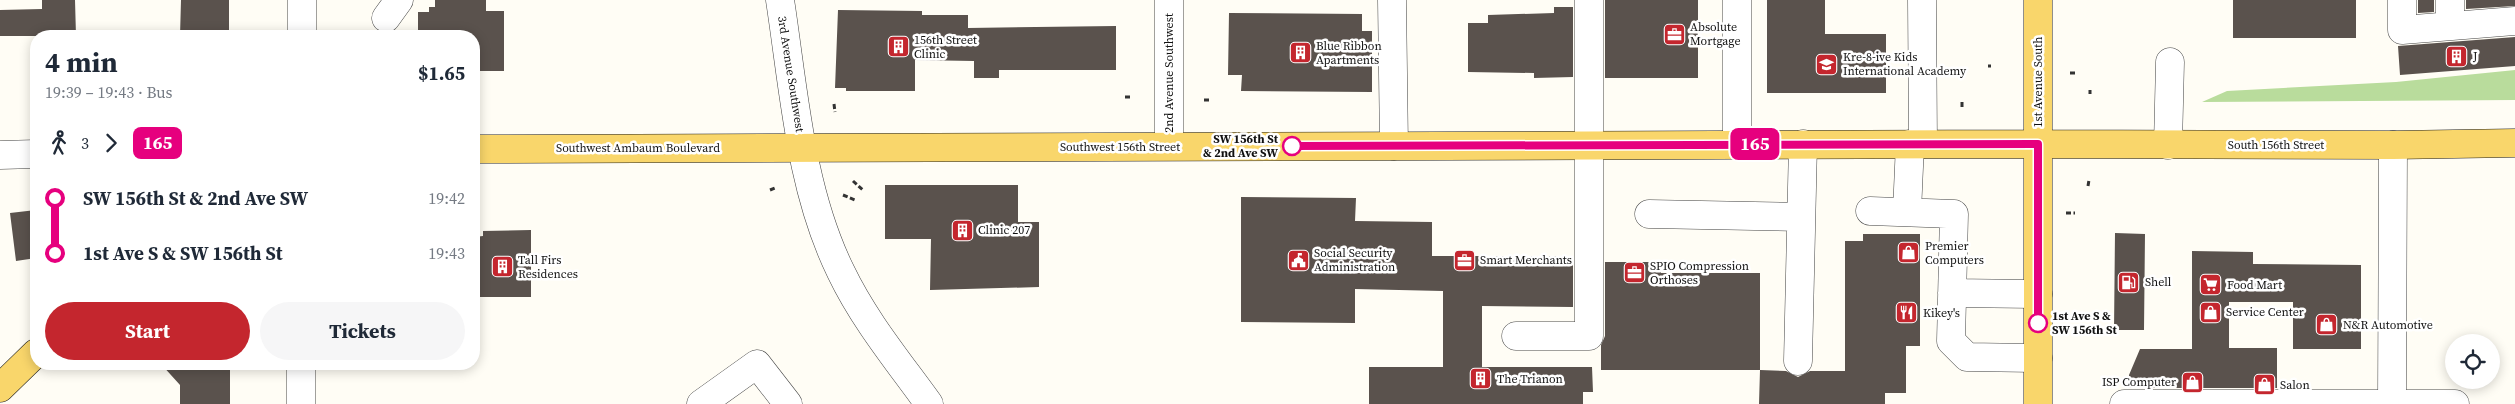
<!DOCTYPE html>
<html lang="en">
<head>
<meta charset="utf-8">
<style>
	body { margin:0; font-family:"Source Serif 4",serif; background:#f6f6f7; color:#1f2937; height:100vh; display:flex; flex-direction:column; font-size:19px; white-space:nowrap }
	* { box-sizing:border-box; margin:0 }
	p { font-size:16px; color:#747a83 }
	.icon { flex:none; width:28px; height:28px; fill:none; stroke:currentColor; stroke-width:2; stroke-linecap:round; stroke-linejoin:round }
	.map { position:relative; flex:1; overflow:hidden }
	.drawer { position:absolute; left:30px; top:30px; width:450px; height:340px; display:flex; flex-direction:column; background:#fff; border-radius:20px; box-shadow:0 2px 12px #0003 }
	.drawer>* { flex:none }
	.badge { padding:0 10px; border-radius:8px; font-size:18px; line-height:32px }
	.fabs { position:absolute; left:2445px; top:334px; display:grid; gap:10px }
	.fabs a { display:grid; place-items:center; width:55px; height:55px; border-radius:50%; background:#fff; box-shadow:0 2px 12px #0003; font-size:25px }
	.map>.badge { position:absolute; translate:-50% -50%; box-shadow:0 0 0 2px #fff }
	.legs { display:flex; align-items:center; gap:8px; height:55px; padding:0 15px; font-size:16px }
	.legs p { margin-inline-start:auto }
	.overview { display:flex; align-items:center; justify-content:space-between; height:85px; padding:0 15px }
	h1 { font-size:28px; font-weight:700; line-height:38px }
	.button { display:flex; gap:10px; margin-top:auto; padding:10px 15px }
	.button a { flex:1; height:58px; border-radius:30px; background:#c4262e; color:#fff; font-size:20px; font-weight:700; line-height:58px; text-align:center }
	.button a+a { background:#f6f6f7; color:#1f2937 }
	ul { padding:0 15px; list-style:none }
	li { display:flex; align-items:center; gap:18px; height:55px; font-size:19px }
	li i { display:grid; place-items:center; width:8px; height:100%; margin:0 6px; background:currentColor }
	li i::after { content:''; width:12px; height:12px; margin:-6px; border:4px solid; border-radius:50%; background:#fff }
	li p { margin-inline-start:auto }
	li:first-child i { background:linear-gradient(#0000 50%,currentColor 0) }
	li:last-child i { background:linear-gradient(currentColor 50%,#0000 0) }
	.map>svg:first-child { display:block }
	.forest { fill:#b9dc9c }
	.building { fill:#5a524d }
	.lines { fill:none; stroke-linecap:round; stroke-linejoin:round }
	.minor-casing { stroke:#444; stroke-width:29 }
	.major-casing { stroke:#222; stroke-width:29 }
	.path { stroke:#333; stroke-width:3; stroke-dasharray:5 2.5; stroke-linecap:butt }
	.minor { stroke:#fff; stroke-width:28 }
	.major { stroke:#f9d66b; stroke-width:28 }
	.line-1-casing { stroke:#fff; stroke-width:11 }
	.line-1 { stroke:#e6007e; stroke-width:8 }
	.stop-1-dot { fill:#fff; stroke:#e6007e; stroke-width:2.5 }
	.labels { text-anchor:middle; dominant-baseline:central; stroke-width:5; stroke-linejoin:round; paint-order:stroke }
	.poi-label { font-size:12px; fill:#111; stroke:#fff; text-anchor:start }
	.street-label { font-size:12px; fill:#111; stroke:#fff }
	.stop-label { font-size:12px; font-weight:bold; fill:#111; stroke:#fff; text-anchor:end }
</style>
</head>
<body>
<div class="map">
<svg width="2515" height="404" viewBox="0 0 2515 404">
	<rect width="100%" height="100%" fill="#fffdf5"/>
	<path class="forest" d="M2515 70V100L2202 102 2227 91 2396 82Z"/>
	<path class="building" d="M42 0H75L76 36H0V10L42 9Z
		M181 0H229V36H180Z
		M435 0H486V11H504V71H474V36H418V12H429V7H435Z
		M1605 0H1698V78H1605Z
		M1767 0H1825V34H1886V93H1767Z
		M2233 0H2356V38H2233Z
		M2418 0H2434V12L2418 13Z
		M2466 0H2515V6L2466 9Z
		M1554 7H1573V77L1534 78V73L1468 72V23H1488V15L1554 13Z
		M838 10 922 11V15H968V28L1116 26V70H999V78H974V61L915 60V91H846V88H835Z
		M1229 13 1362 14V31H1372V92L1241 91 1242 75H1228Z
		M2515 37V66L2400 75 2398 46Z
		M885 185H1018V222H1039V287L930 290 931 239H885Z
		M1241 197 1356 198 1355 221 1432 222V256H1573V307L1482 306V367H1592L1593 392H1583V404H1369V367H1443V291L1355 289V323L1241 322Z
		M36 210V258L16 261 10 213Z
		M531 230V297H474V237L483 236V231Z
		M2115 233 2145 234 2144 330H2114Z
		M1863 234H1920V346H1906V393H1885V404H1759L1760 370 1786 371 1798 377 1810 371H1845V241H1863Z
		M2192 251 2253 252V264L2361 265V349H2293V302H2229V348H2277V388H2129V375L2140 349H2192Z
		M1605 262H1661V273H1760V370H1601V345L1605 336Z
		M161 364H230V404H180V385Z"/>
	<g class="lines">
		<defs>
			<path id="minor" d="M302 0V36
				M780 0C794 91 800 189 841 272 864 320 898 361 929 404
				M1169 0V146
				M1392 0 1394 146
				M1737 0V144
				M1922 0 1923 144
				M2402 0V30L2515 21
				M386 18 399 0
				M2450 26V0
				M2168 145 2170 62
				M0 155 36 154
				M1870 211 1954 214 1951 341 1967 357 2038 358
				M1907 212 1910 144
				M1649 214 1801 217
				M1952 293 2038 294
				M1516 336H1589V0
				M1798 361 1803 144
				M301 404V364
				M701 404 757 364 788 404
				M2124 404H2455
				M2392 404 2393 145"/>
			<path id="major" d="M2038 0V404
				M474 149 2038 144 2393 145 2515 143
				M0 388 36 353"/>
		</defs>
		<use href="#minor" class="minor-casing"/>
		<use href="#major" class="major-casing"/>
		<path class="path" d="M1988 66H1991
			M2070 73H2076
			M2090 90V94
			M1125 97H1130
			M1204 100H1211
			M1962 102V107
			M834 104 835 112
			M853 181 864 191
			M2088 186 2089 180
			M770 190 775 188
			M843 195 855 200
			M2066 213H2075"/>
		<use href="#minor" class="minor"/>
		<use href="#major" class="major"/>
	</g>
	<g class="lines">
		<defs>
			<path id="line-1" d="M1292 146 2038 144V323"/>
		</defs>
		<use href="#line-1" class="line-1-casing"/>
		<use href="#line-1" class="line-1"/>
	</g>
	<defs>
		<symbol id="office-square" viewBox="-11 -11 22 22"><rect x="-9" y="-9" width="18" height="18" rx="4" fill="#c4262e" stroke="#fff"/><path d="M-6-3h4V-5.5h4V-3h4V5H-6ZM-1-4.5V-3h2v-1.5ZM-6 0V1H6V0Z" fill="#fff"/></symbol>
		<symbol id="building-square" viewBox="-11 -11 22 22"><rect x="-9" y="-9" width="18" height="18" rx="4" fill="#c4262e" stroke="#fff"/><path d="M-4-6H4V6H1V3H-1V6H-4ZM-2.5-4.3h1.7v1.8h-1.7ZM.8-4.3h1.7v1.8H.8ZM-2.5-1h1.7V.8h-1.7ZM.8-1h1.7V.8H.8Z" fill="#fff"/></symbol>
		<symbol id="school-square" viewBox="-11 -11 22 22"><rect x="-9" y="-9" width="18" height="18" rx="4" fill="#c4262e" stroke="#fff"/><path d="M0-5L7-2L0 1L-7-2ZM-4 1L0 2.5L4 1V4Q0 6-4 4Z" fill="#fff"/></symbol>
		<symbol id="shop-square" viewBox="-11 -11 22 22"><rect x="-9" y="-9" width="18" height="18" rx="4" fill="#c4262e" stroke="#fff"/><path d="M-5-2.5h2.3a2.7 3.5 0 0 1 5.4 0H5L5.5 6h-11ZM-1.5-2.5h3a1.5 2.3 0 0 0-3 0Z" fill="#fff"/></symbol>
		<symbol id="civic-square" viewBox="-11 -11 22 22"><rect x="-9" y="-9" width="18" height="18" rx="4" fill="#c4262e" stroke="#fff"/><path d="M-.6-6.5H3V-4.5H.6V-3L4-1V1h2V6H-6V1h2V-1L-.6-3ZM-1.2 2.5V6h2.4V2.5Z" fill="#fff"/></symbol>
		<symbol id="fuel-square" viewBox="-11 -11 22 22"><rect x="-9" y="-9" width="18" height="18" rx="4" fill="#c4262e" stroke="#fff"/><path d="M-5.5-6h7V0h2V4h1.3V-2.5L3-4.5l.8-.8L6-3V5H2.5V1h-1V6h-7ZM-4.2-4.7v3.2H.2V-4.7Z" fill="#fff"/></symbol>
		<symbol id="supermarket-square" viewBox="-11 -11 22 22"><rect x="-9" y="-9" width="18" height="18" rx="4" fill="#c4262e" stroke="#fff"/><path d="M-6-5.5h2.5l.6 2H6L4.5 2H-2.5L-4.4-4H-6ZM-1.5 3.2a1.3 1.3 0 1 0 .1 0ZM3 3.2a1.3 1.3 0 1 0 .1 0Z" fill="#fff"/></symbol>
		<symbol id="restaurant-square" viewBox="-11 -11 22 22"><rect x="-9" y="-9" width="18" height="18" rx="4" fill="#c4262e" stroke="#fff"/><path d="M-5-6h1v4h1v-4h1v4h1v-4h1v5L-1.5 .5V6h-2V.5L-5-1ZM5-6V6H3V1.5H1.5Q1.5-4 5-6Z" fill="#fff"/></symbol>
	</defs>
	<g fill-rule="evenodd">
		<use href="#office-square" x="1662" y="22" width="25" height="25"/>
		<use href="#building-square" x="886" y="34" width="25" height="25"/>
		<use href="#building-square" x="1288" y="40" width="25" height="25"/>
		<use href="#building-square" x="2444" y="44" width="25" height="25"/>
		<use href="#school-square" x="1814" y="52" width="25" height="25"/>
		<use href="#building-square" x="950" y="218" width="25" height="25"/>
		<use href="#shop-square" x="1896" y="240" width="25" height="25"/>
		<use href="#civic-square" x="1286" y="248" width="25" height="25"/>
		<use href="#office-square" x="1452" y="248" width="25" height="25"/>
		<use href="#building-square" x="490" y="254" width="25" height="25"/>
		<use href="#office-square" x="1622" y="260" width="25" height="25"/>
		<use href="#fuel-square" x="2116" y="270" width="25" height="25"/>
		<use href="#supermarket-square" x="2198" y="272" width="25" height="25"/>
		<use href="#shop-square" x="2198" y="300" width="25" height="25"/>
		<use href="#restaurant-square" x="1894" y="300" width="25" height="25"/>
		<use href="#shop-square" x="2314" y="312" width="25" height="25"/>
		<use href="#building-square" x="1468" y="366" width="25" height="25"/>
		<use href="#shop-square" x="2180" y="370" width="25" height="25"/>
		<use href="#shop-square" x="2252" y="372" width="25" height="25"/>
	</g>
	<g class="stop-1-dot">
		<circle cx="1292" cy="146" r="9"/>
		<circle cx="2038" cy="323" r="9"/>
	</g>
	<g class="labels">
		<g class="poi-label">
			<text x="1690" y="27">Absolute<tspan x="1690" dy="14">Mortgage</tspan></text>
			<text x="914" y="40">156th Street<tspan x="914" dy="14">Clinic</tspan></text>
			<text x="1316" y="46">Blue Ribbon<tspan x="1316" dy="14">Apartments</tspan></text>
			<text x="2473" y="56">J</text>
			<text x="1843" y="57">Kre-8-ive Kids<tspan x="1843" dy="14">International Academy</tspan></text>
			<text x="978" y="230">Clinic 207</text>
			<text x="1925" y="246">Premier<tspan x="1925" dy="14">Computers</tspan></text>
			<text x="1314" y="253">Social Security<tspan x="1314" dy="14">Administration</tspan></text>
			<text x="518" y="260">Tall Firs<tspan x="518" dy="14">Residences</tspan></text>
			<text x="1480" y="260">Smart Merchants</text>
			<text x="1650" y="266">SPIO Compression<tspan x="1650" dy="14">Orthoses</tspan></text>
			<text x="2145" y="282">Shell</text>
			<text x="2227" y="285">Food Mart</text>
			<text x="2226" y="312">Service Center</text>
			<text x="1923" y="313">Kikey's</text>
			<text x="2343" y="325">N&amp;R Automotive</text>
			<text x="1497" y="379">The Trianon</text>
			<text x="2176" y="382" text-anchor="end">ISP Computer</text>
			<text x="2280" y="385">Salon</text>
		</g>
		<g class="street-label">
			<text transform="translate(1169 73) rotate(-90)">2nd Avenue Southwest</text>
			<text transform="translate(791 74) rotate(81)">3rd Avenue Southwest</text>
			<text transform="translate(2038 82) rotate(-90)">1st Avenue South</text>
			<text x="2276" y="145">South 156th Street</text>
			<text x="1120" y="147">Southwest 156th Street</text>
			<text x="638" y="148">Southwest Ambaum Boulevard</text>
		</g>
		<g class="stop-label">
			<text x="1278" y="139">SW 156th St<tspan x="1278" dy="14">&amp; 2nd Ave SW</tspan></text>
			<text x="2052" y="316" text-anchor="start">1st Ave S &amp;<tspan x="2052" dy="14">SW 156th St</tspan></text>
		</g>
	</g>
</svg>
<div class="fabs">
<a><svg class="icon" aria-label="locate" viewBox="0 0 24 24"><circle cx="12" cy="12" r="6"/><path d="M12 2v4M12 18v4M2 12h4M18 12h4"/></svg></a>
</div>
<b class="badge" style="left:1755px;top:144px;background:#e6007e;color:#fff">165</b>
<section class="drawer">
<div class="overview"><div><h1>4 min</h1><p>19:39 – 19:43 · Bus</p></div><b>$1.65</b></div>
<div class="legs"><svg class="icon" aria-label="walk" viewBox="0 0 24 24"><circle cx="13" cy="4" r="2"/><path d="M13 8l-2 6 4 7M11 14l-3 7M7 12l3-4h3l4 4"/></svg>3<svg class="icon" aria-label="forward" viewBox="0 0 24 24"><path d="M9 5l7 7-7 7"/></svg><b class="badge" style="background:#e6007e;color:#fff">165</b></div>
<ul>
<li><i style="color:#e6007e"></i><b>SW 156th St &amp; 2nd Ave SW</b><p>19:42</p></li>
<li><i style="color:#e6007e"></i><b>1st Ave S &amp; SW 156th St</b><p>19:43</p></li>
</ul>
<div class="button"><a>Start</a><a>Tickets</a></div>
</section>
</div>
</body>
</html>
